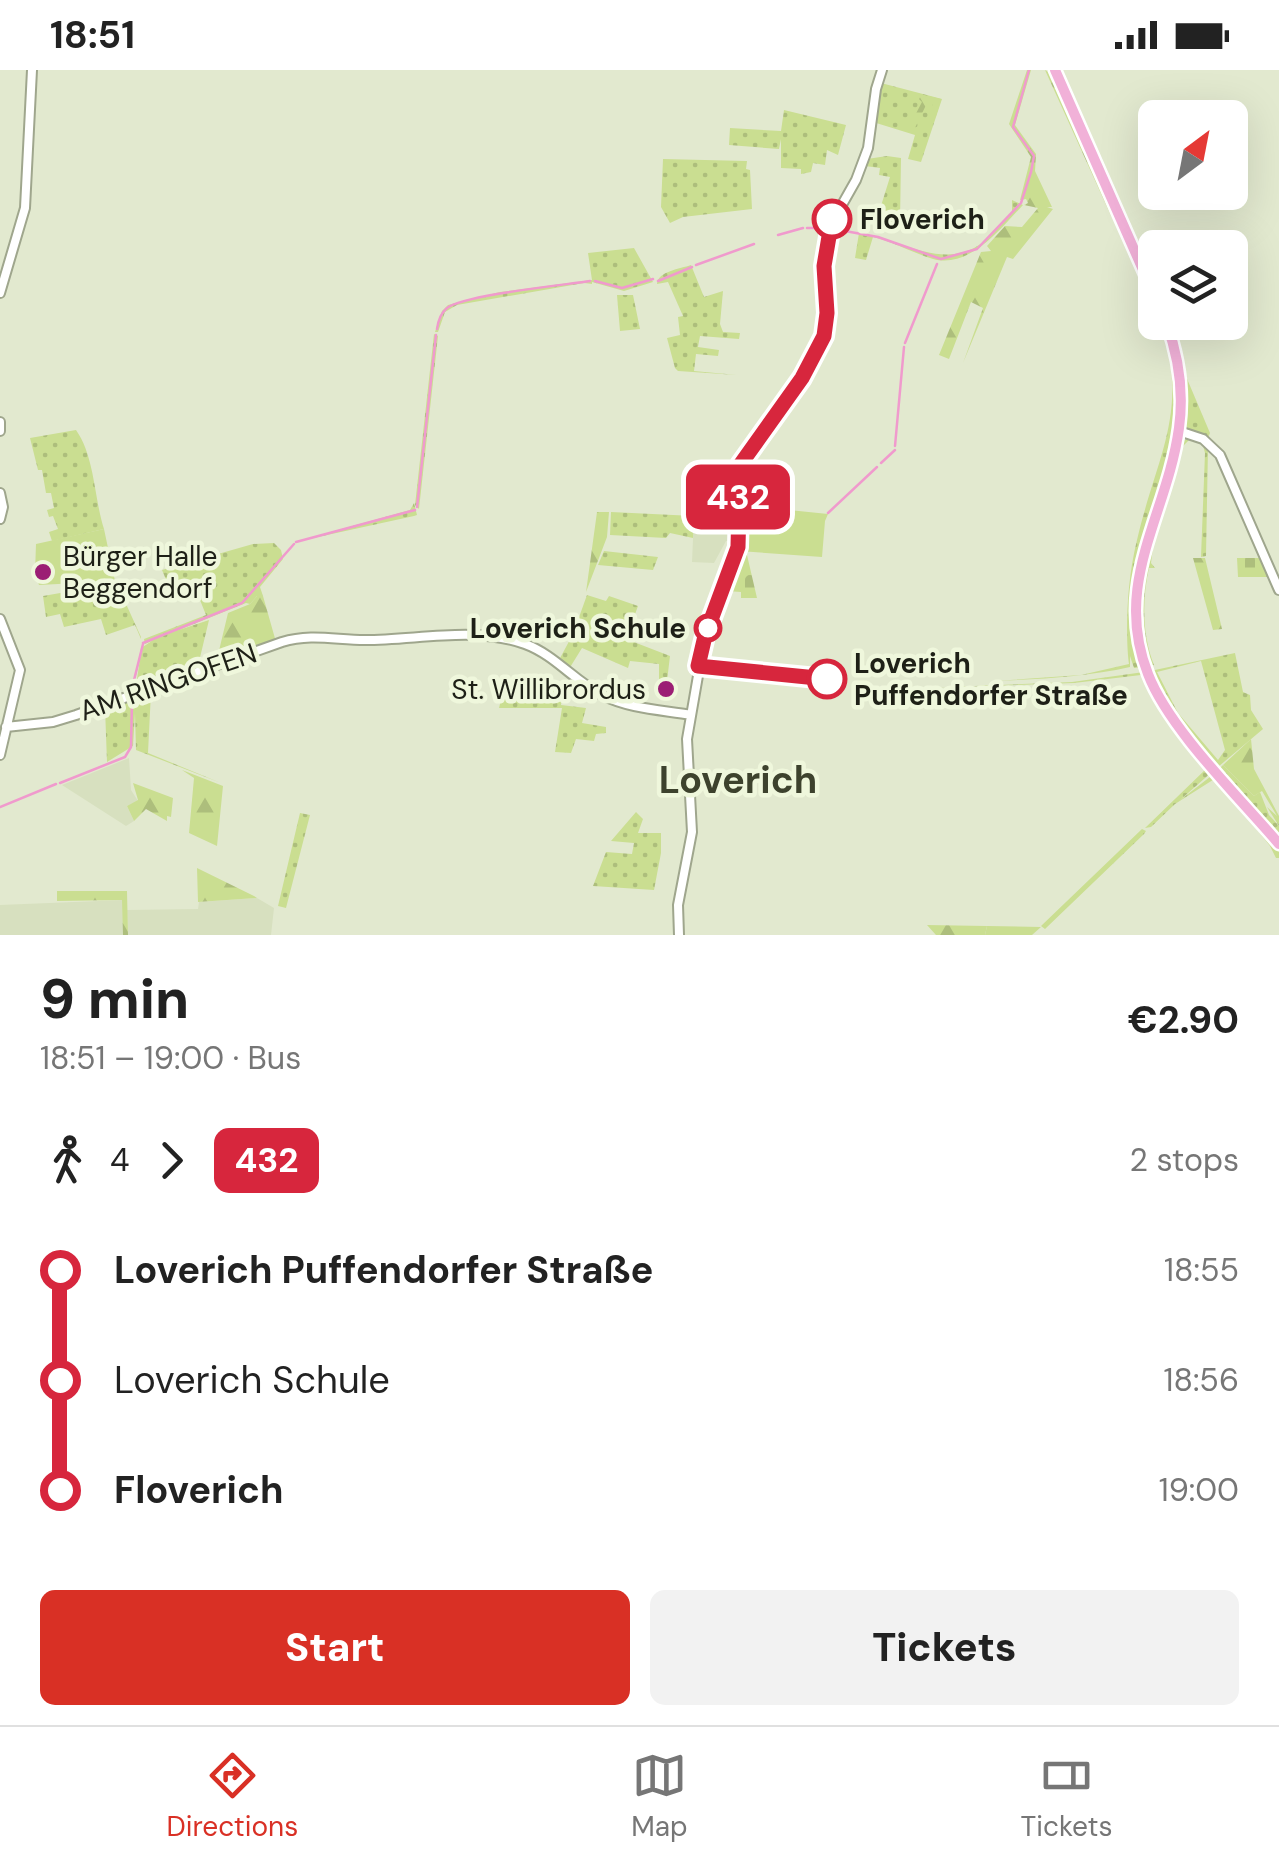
<!DOCTYPE html>
<html lang="en">
<head>
<meta charset="utf-8">
<style>
	body { margin:0; font-family:"DM Sans",sans-serif; background:#f2f2f2; color:#222; height:100vh; display:flex; flex-direction:column; font-size:38px; white-space:nowrap }
	* { box-sizing:border-box; margin:0 }
	p { font-size:32px; color:#767676 }
	.icon { flex:none; width:55px; height:55px; fill:none; stroke:currentColor; stroke-width:2; stroke-linecap:round; stroke-linejoin:round }
	.map { position:relative; height:865px; overflow:hidden }
	.side { display:flex; flex-direction:column; background:#fff; flex:1 }
	.side>* { flex:none }
	.badge { padding:0 20px; border-radius:15px; font-size:35px; line-height:65px }
	.needle { width:65px; rotate:32deg }
	.buttons { position:absolute; left:1138px; top:30px; display:grid; gap:20px }
	.buttons a { display:grid; place-items:center; width:110px; height:110px; border-radius:15px; background:#fff; box-shadow:0 10px 40px #0002; font-size:50px }
	.map>.badge { position:absolute; translate:-50% -50%; box-shadow:0 0 0 5px #fff }
	.legs { display:flex; align-items:center; gap:15px; height:110px; padding:0 40px; font-size:32px }
	.legs p { margin-inline-start:auto }
	.summary { display:flex; align-items:center; justify-content:space-between; height:170px; padding:0 40px }
	h1 { font-size:55px; font-weight:800; line-height:75px }
	.action { display:flex; gap:20px; margin-top:auto; padding:20px 40px }
	.action a { flex:1; height:115px; border-radius:15px; background:#d93025; color:#fff; font-size:40px; font-weight:800; line-height:115px; text-align:center }
	.action a+a { background:#f2f2f2; color:#222 }
	ul { padding:0 40px; list-style:none }
	li { display:flex; align-items:center; gap:35px; height:110px; font-size:38px }
	li i { display:grid; place-items:center; width:15px; height:100%; margin:0 12px; background:currentColor }
	li i::after { content:''; width:25px; height:25px; margin:-12px; border:8px solid; border-radius:50%; background:#fff }
	li p { margin-inline-start:auto }
	li:first-child i { background:linear-gradient(#0000 50%,currentColor 0) }
	li:last-child i { background:linear-gradient(currentColor 50%,#0000 0) }
	.status { display:flex; justify-content:space-between; align-items:center; height:70px; padding:0 50px; background:#fff; direction:ltr }
	.status svg { height:28px; fill:currentColor }
	.tabs { display:flex; justify-content:space-around; align-items:center; height:140px; border-top:2px solid #e0e0e0; background:#fff; font-size:28px; color:#767676 }
	.tabs a { display:grid; justify-items:center; gap:5px }
	.tabs .current { color:#d93025 }
	.map>svg:first-child { display:block }
	.built { fill:#d7e0bf }
	.grass { fill:url(#grass-dots); fill-rule:evenodd }
	.forest { fill:url(#forest-firs) }
	.cemetery { fill:url(#cemetery-stones) }
	.green { fill:#cade91 }
	.lines { fill:none; stroke-linecap:round; stroke-linejoin:round }
	.stream { stroke:#f09acd; stroke-width:2.5 }
	.tertiary-casing { stroke:#9fa68d; stroke-width:12 }
	.primary-casing { stroke:#fff; stroke-width:15 }
	.tertiary { stroke:#fff; stroke-width:8 }
	.primary { stroke:#f1b1d8; stroke-width:10 }
	.line-1-casing { stroke:#fff; stroke-width:22 }
	.line-1 { stroke:#d7263d; stroke-width:15 }
	.stop-1-dot { fill:#fff; stroke:#d7263d; stroke-width:5 }
	.poi-dot { fill:#9b1e74; stroke:#eff7dc; stroke-width:4 }
	.labels { text-anchor:middle; dominant-baseline:central; stroke-width:9; stroke-linejoin:round; paint-order:stroke }
	.stop-label { font-size:28px; font-weight:bold; fill:#1e2017; stroke:#eff7dc; text-anchor:start }
	.poi-label { font-size:28px; fill:#1e2017; stroke:#eff7dc; text-anchor:start }
	.street-label { font-size:28px; fill:#1e2017; stroke:#eff7dc }
	.district-label { font-size:38px; font-weight:bold; fill:#3d422d; stroke:#eff7dc }
</style>
</head>
<body>
<div class="status"><b>18:51</b><svg viewBox="0 0 49 12"><path d="M0 12V9h3v3zM5 12V6h3v6zM10 12V3h3v9zM15 12V0h3v12zM26 1h20v11H26zM47 4h2v5h-2z"/></svg></div>
<div class="map">
<svg width="1279" height="865" viewBox="0 0 1279 865">
	<defs>
		<pattern id="grass-dots" width="8" height="8" patternUnits="userSpaceOnUse" patternTransform="scale(2.5)"><rect width="8" height="8" fill="#cade91"/><path d="M2 2h.1M6 6h.1" fill="none" stroke="#adbe7c" stroke-width="1.8" stroke-linecap="round"/></pattern>
		<pattern id="forest-firs" width="22" height="20" patternUnits="userSpaceOnUse" patternTransform="scale(2.5)"><rect width="22" height="20" fill="#cade91"/><path d="M5 1l3.5 6h-7zM16 11l3.5 6h-7z" fill="#adbe7c"/></pattern>
		<pattern id="cemetery-stones" width="16" height="16" patternUnits="userSpaceOnUse" patternTransform="scale(2.5)"><rect width="16" height="16" fill="#cade91"/><path d="M2 7V4a2 2 0 0 1 4 0v3zM10 15v-3a2 2 0 0 1 4 0v3z" fill="#adbe7c"/></pattern>
	</defs>
	<rect width="100%" height="100%" fill="#e2e9cf"/>
	<path class="built" d="M694 446 736 448V472L726 471 714 493 692 492Z
		M129 688 131 720 138 731 127 736 134 751 126 756 62 715Z
		M257 828 274 838 271 865H128L127 840 198 839 199 832Z
		M123 830V865H0V835Z"/>
	<path class="grass" d="M881 13 942 29 921 92 908 89 915 65 873 52Z
		M784 40 846 55 838 85 827 80 825 95 813 93 811 102 801 104V99L781 98V69L779 79 729 75 730 58 781 61Z
		M887 86 901 88 900 152 861 148 862 138 880 139 890 107 879 105 880 98 865 96 867 89Z
		M663 89 747 91 746 99 750 100 752 139 683 147 670 153 661 137Z
		M1012 130 1023 135C1001 158 970 199 933 189 913 183 894 172 873 167L866 190 855 188 859 163C899 168 940 200 979 175 992 168 1002 152 1012 142Z
		M634 178 653 212 624 221 592 212V214L584 213 457 235 445 242 438 262H435L442 241 448 235 500 222 592 210 588 183Z
		M691 195 704 227 723 221 720 254 723 262 740 263 739 269 700 266 698 277 719 280 718 286 696 284 694 301 737 305 678 301 675 298 667 268 680 265 678 247 683 246 668 212 657 214C658 201 680 199 691 195Z
		M617 225H633L640 259 620 261Z
		M1160 253C1208 316 1148 435 1135 505 1131 533 1140 568 1143 597L1134 598 1130 586V597C1086 607 1041 609 995 611L1081 605 1129 594C1126 573 1125 518 1137 470 1156 387 1191 340 1160 253Z
		M434 264 438 266 419 439 415 435Z
		M1178 278 1185 304 1210 363 1208 368 1183 358Z
		M76 360C95 387 94 428 104 459L52 471 49 462 58 459 53 446 49 447 47 440 54 438 51 423H46L42 400H38L30 368Z
		M1193 367 1207 374 1220 390 1208 377 1206 486 1201 487 1205 383 1202 372 1190 369 1180 379 1154 470 1151 493 1155 498H1149C1142 529 1142 565 1154 595L1148 596C1127 519 1155 458 1175 385L1182 371Z
		M414 433 417 445 414 446 295 472 410 440Z
		M611 442 694 446 693 468 670 463 666 468 610 465Z
		M274 473 281 480 283 489 260 517 263 526H257L250 534 246 533 179 560 209 550 197 600 135 622 140 589 132 623 141 578 152 571 145 574 144 569 206 545 192 510 170 519 162 500 253 474Z
		M604 481 658 487 653 500 598 495Z
		M87 512 117 514 141 567V569L135 555 106 565 101 549 64 557 60 544 46 547 43 526 66 522V515Z
		M587 525 606 531 609 526 638 536 626 569 670 586 667 611 659 610V594L630 591 628 598 582 578 569 599 559 590 573 564Z
		M291 572 151 622 148 683 221 713 136 680 135 643 133 676 107 692 105 638 133 627 135 632 137 626Z
		M1235 583 1243 622 1250 625 1251 640 1263 659 1218 697 1173 644 1150 601ZM1201 591 1225 680 1218 690 1178 643 1157 602Z
		M1144 602 1213 701 1179 731 1215 703 1279 778V788H1276L1270 776 1216 708 1175 734 1151 757 1145 758 1207 698 1162 643 1141 605 1074 613 926 618 1072 612Z
		M506 609 563 619 561 635 586 638 582 653 606 657V663L596 664 594 671 576 669 571 683 555 682 562 638H499Z
		M1223 695 1254 726 1260 722 1269 745 1279 756V770L1219 699Z
		M636 742 643 749 638 763H661V783L654 820 593 816 606 782 632 784 634 773 611 771Z
		M300 743 310 745 286 838 278 836Z
		M1142 759 1146 761 1144 764 1045 859 1041 856Z"/>
	<path class="forest" d="M1027 0H1031L1015 55 1036 84 1035 101 1052 137H1047L1053 139 1013 189 1007 187 963 293 983 238 971 232 949 289 939 285 981 182 991 181 987 176 1005 156 1022 157 1038 138 1024 135 1028 133 1026 129 1020 130 1031 87 1009 54Z
		M1045 0 1050 3 1052 0 1112 148Z
		M912 22 941 29 936 46 933 44V34L927 33 914 60 910 55 922 32Z
		M597 442H609L607 467 586 522Z
		M1193 488H1205L1222 559 1213 560Z
		M257 526H263L276 572 220 592 217 589 228 543 250 534Z
		M1251 669 1254 699 1279 746V756L1267 737 1277 746 1262 721 1254 726 1223 695Z
		M182 700 223 716 217 776 189 763 194 708Z
		M133 713 173 728 171 747 167 746V751L146 739 134 751 127 736 138 730Z
		M197 798 254 826 257 828 198 832Z
		M57 821H127L128 865H123L122 830 57 831Z
		M927 855 987 856 985 865H936Z"/>
	<path class="cemetery" d="M739 485H747L757 528H741V522L726 521Z
		M1237 488H1260L1268 507H1238Z"/>
	<path class="green" d="M740 435 828 444 825 451 822 487 739 481Z
		M104 459 115 511 39 515 35 503 36 474Z
		M987 856 1041 857 1032 865H985Z"/>
	<g class="lines">
		<path class="stream" d="M807 158H825
			M834 159 878 167 941 189 977 179 1021 133 1031 102 1034 86 1013 57 1029 0
			M778 165 803 158
			M696 195 754 174
			M595 211 622 218 653 209
			M658 211 692 197
			M437 259C438 252 441 243 447 238 464 225 564 215 590 211
			M905 273 937 194
			M895 376 904 277
			M881 393 895 380
			M417 437 436 265
			M828 443 877 397
			M296 472 415 440
			M143 573 242 533 294 474
			M131 622 143 574
			M60 713 125 687 131 677 132 630
			M0 737 56 714"/>
		<defs>
			<path id="tertiary" d="M0 223 25 138 32 0
				M0 352V361
				M1179 361 1203 369 1220 385 1279 520
				M0 423 3 437 0 449
				M0 549 20 600 0 685
				M6 657 53 652 76 645 282 572C311 563 336 570 365 570 418 570 475 556 525 574 555 585 574 611 602 625 629 639 662 640 691 645
				M679 865 678 835 692 762 687 669 703 577 738 477 740 395 753 373 802 308 824 266 827 243 824 196 830 156 856 110 868 78 876 19 882 0"/>
			<path id="primary" d="M1055 0 1155 227
				M1166 252C1179 287 1184 321 1179 358 1167 446 1112 512 1148 604 1169 659 1240 728 1279 774"/>
		</defs>
		<use href="#tertiary" class="tertiary-casing"/>
		<use href="#primary" class="primary-casing"/>
		<use href="#tertiary" class="tertiary"/>
		<use href="#primary" class="primary"/>
	</g>
	<g class="lines">
		<defs>
			<path id="line-1" d="M827 609 698 596 705 566 738 477 740 395 802 308 824 266 827 243 824 196 832 149"/>
		</defs>
		<use href="#line-1" class="line-1-casing"/>
		<use href="#line-1" class="line-1"/>
	</g>
	<g class="stop-1-dot">
		<circle cx="832" cy="149" r="18"/>
		<circle cx="708" cy="558" r="12"/>
		<circle cx="827" cy="609" r="18"/>
	</g>
	<g class="poi-dot">
		<circle cx="43" cy="502" r="10"/>
		<circle cx="666" cy="619" r="10"/>
	</g>
	<g class="labels">
		<g class="stop-label">
			<text x="860" y="149">Floverich</text>
			<text x="686" y="558" text-anchor="end">Loverich Schule</text>
			<text x="854" y="593">Loverich<tspan x="854" dy="32">Puffendorfer Straße</tspan></text>
		</g>
		<g class="poi-label">
			<text x="63" y="486">Bürger Halle<tspan x="63" dy="32">Beggendorf</tspan></text>
			<text x="646" y="619" text-anchor="end">St. Willibrordus</text>
		</g>
		<g class="street-label">
			<text transform="translate(168 612) rotate(-19)">AM RINGOFEN</text>
		</g>
		<g class="district-label">
			<text x="738" y="710">Loverich</text>
		</g>
	</g>
</svg>
<div class="buttons">
<a><svg class="needle" viewBox="-14 -14 28 28"><path d="M0-13l5 13h-10z" fill="#e53935"/><path d="M0 13l5-13h-10z" fill="#767676"/></svg></a>
<a><svg class="icon" aria-label="layers" viewBox="0 0 24 24"><path d="M12 4l9 5-9 5-9-5zM3 14l9 5 9-5"/></svg></a>
</div>
<b class="badge" style="left:738px;top:427px;background:#d7263d;color:#fff">432</b>
</div>
<section class="side">
<div class="summary"><div><h1>9 min</h1><p>18:51 – 19:00 · Bus</p></div><b>€2.90</b></div>
<div class="legs"><svg class="icon" aria-label="walk" viewBox="0 0 24 24"><circle cx="13" cy="4" r="2"/><path d="M13 8l-2 6 4 7M11 14l-3 7M7 12l3-4h3l4 4"/></svg>4<svg class="icon" aria-label="forward" viewBox="0 0 24 24"><path d="M9 5l7 7-7 7"/></svg><b class="badge" style="background:#d7263d;color:#fff">432</b><p>2 stops</p></div>
<ul>
<li><i style="color:#d7263d"></i><b>Loverich Puffendorfer Straße</b><p>18:55</p></li>
<li><i style="color:#d7263d"></i><span>Loverich Schule</span><p>18:56</p></li>
<li><i style="color:#d7263d"></i><b>Floverich</b><p>19:00</p></li>
</ul>
<div class="action"><a>Start</a><a>Tickets</a></div>
</section>
<nav class="tabs">
<a class="current"><svg class="icon" aria-label="directions" viewBox="0 0 24 24"><path d="M12 3l9 9-9 9-9-9zM9 14v-3h6M13 9l2 2-2 2"/></svg>Directions</a>
<a><svg class="icon" aria-label="map" viewBox="0 0 24 24"><path d="M3 6l6-2 6 2 6-2v14l-6 2-6-2-6 2zM9 4v14M15 6v14"/></svg>Map</a>
<a><svg class="icon" aria-label="tickets" viewBox="0 0 24 24"><path d="M3 7h18v10H3zM15 7v10"/></svg>Tickets</a>
</nav>
</body>
</html>
